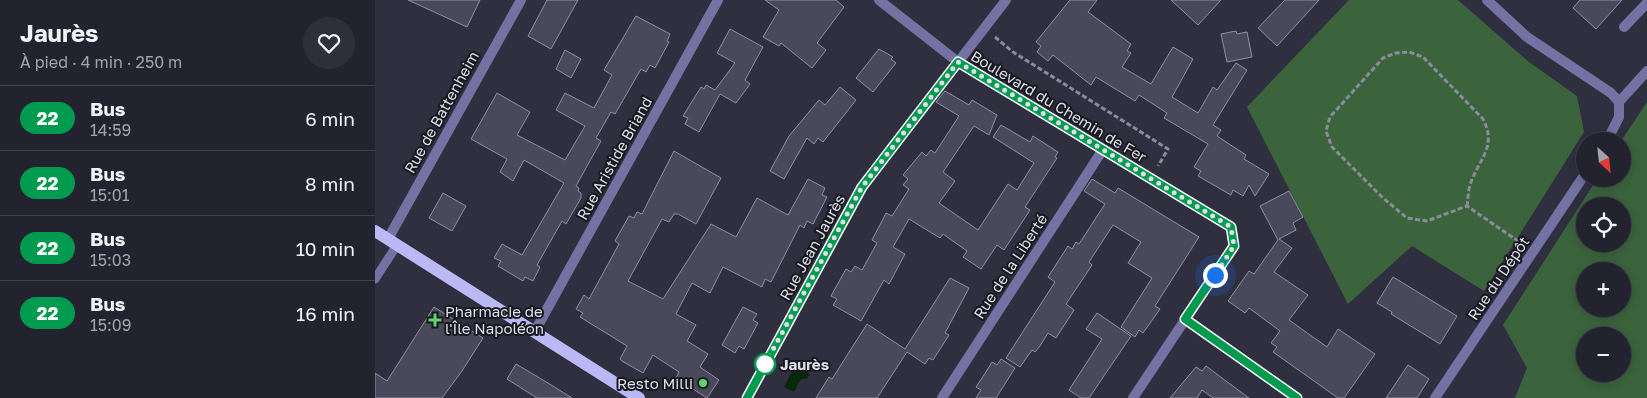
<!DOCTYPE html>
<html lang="fr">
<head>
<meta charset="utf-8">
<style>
	body { margin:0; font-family:"Golos Text",sans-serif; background:#2f2f3c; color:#f1f3f6; height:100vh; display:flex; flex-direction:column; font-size:19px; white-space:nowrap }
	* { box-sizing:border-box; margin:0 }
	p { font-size:16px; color:#a3a4ab }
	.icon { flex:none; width:28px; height:28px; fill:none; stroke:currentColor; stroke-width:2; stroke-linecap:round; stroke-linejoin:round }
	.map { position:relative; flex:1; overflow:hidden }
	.details { display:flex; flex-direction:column; background:#232330; width:375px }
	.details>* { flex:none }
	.badge { padding:0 10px; border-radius:16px; font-size:18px; line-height:32px }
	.needle { width:32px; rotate:153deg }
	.controls { position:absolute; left:1201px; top:132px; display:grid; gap:10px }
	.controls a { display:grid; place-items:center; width:55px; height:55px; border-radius:50%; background:#232330; box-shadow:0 2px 12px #0003,0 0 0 1px #40404c; font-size:25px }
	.you { position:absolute; width:25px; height:25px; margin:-12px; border:4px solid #fff; border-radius:50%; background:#1a73e8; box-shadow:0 0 0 8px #1a73e833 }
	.map>.badge { position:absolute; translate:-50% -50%; box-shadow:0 0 0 2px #fff }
	.round { display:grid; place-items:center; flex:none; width:52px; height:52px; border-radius:26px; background:#2f2f3c }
	.headline { display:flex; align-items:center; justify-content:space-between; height:85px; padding:0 20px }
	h1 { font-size:24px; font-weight:700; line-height:38px }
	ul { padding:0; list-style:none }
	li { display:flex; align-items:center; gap:15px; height:65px; padding:0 20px; border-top:1px solid #40404c }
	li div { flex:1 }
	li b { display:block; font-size:19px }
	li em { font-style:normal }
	li .badge { min-width:55px; font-weight:700; text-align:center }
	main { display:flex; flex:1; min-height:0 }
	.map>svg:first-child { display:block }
	.green { fill:#3b643d; fill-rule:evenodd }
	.water { fill:#08280c }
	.building { fill:#49495c; stroke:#9090a5 }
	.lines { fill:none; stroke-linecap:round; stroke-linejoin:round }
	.path { stroke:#8b8c9a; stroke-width:3; stroke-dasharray:5 2.5; stroke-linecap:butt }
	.lane { stroke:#7472a3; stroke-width:9 }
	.street { stroke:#7472a3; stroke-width:10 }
	.primary { stroke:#bab9f5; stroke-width:12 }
	.line-casing { stroke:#fff; stroke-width:11 }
	.line { stroke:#009b4e; stroke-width:8 }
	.walk { stroke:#dedfea; stroke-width:5; stroke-dasharray:0 9 }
	.poi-dot { fill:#60d56b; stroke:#181820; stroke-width:2 }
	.stop-dot { fill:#fff; stroke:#009b4e; stroke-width:2.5 }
	.labels { text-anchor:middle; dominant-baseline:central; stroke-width:4; stroke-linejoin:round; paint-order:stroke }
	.street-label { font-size:15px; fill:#dedfea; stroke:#181820 }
	.poi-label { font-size:15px; fill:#dedfea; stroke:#181820; text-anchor:start }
	.stop-label { font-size:15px; font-weight:bold; fill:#dedfea; stroke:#181820; text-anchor:start }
</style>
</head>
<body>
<main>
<section class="details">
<div class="headline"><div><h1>Jaurès</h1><p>À pied · 4 min · 250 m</p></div><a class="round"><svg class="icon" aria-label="heart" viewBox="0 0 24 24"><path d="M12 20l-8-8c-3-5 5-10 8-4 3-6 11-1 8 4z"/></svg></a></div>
<ul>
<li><span class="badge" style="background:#009b4e;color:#fff">22</span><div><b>Bus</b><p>14:59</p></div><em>6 min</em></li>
<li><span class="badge" style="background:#009b4e;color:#fff">22</span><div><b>Bus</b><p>15:01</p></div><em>8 min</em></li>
<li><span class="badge" style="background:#009b4e;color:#fff">22</span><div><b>Bus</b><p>15:03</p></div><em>10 min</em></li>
<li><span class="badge" style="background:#009b4e;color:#fff">22</span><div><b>Bus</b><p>15:09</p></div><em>16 min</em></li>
</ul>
</section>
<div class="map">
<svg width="1272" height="398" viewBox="0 0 1272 398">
	<rect width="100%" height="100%" fill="#2f2f40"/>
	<path class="green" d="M974 0H1083L1154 62 1202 96 1209 132 1109 291 1037 246 973 304 872 107Z
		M1272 102V398H1140L1152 368 1128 325 1222 179H1248L1246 141ZM1248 206V244H1210V206ZM1210 271H1248V309H1210ZM1210 336H1248V374H1210Z"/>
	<path class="water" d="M420 366 435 374 432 379H426L419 392 409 387Z"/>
	<path class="building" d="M33 0H105L92 27Z
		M172 0H203L176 49 153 36Z
		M390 0H461L469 7 442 43 451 50 437 68 406 43 404 46 388 37 404 10Z
		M695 0H722L713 12 756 44 752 51 756 53 747 67 776 84 798 47 818 59 797 97 823 113 838 87 842 90 861 63 872 70 838 125 846 130 842 136 871 155 869 159 894 174 880 196 874 185 868 196 858 190 856 195 823 176 826 171 819 167 833 144 789 118 792 113 764 95 760 101 721 77 716 85 678 55 673 61 662 52 666 46 661 42Z
		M796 0H846L823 25Z
		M910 0H944L902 46 883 28Z
		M1205 0H1247L1221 29 1198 8Z
		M261 16 295 34 292 41 294 42 280 68 275 65 271 72 266 69 240 114 236 112 221 138 226 141 201 186 204 188 203 191 206 193V198L191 224 187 221 162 265 165 267 158 281 150 277 148 281 123 266 126 261 119 258 127 244 147 255 189 183 149 160 138 181 125 172 132 159 96 139 122 93 155 112 142 135 190 160 210 126 181 110 190 93 219 108 237 75 229 70Z
		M355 29 388 47 370 80 375 84 361 103 345 94 324 132 310 124 313 118 308 116 326 87 329 89 331 85 340 90 360 63 342 53Z
		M861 31 862 34 872 32 877 57 852 62 846 34Z
		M504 49 518 57 516 59 521 63 498 92 481 78Z
		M190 50 206 59 196 78 181 69Z
		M465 87 481 100 448 142 443 138 439 144 432 138 409 179 395 171 414 136 444 100 450 105Z
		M570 91 594 105 597 100 622 115 614 135 599 126 568 172 580 181 564 203 603 230 633 184 642 190 659 163 618 137 626 125 655 142 658 136 683 152 680 157 682 158 650 207 655 210 629 250 622 245 606 269 588 257 592 251 568 234 565 238 534 219 518 247 530 254 514 284 509 280 486 321 458 305 462 299 456 296 471 269 476 272 480 266 487 270 502 243 497 240 507 221 511 213 517 216 534 189 528 185 533 179 528 175 547 152 551 156 556 150 560 153 584 116 561 102Z
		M299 151 346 178 321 224 303 214H299L294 222 287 219 253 281 288 299 336 224 361 237 382 198 413 215 433 179 450 188 447 195 452 197 438 224 432 221 429 228 425 225 396 282 390 279 387 287 348 267 335 293 317 283 301 314 321 325 312 341 333 354 325 367 344 380 332 398 301 378 304 372 278 355 268 373 247 361 245 359 252 346 205 317 208 313 201 309 209 295 214 299 244 244 240 241 254 216 259 218 262 212 267 214Z
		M717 179 740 193 743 188 824 237 780 306 785 309 768 333 764 330 760 337 746 327 777 278 753 263 766 242 738 225 714 262 717 265 691 304 699 310 681 338 673 333 665 346 660 352 657 350 645 367 631 358 680 282 673 277 693 246 697 249 701 242 704 244 730 204 709 191Z
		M914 191 928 217 918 223 921 230 904 239 917 248 899 272 933 295 914 320 952 347 963 329 1000 354 969 398H963L898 352 902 347 896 343 905 331 874 308 870 313 853 301 874 271 879 274 903 240 885 206Z
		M68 193 91 206 77 231 54 218Z
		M1018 277 1082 316 1065 344 1016 314 1017 312 1002 303Z
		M575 278 594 288 570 333 574 335 558 360 554 358 550 364 532 352 502 398H441L454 377 457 379 492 324 530 349Z
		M59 307 108 338 87 371 67 398H0V373L12 381Z
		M368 307 382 314 378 320 383 323 369 349 364 346 360 353 347 345Z
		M722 313 756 336 714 398H706L694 390 727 339 711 329Z
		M626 359 640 368 621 398H601L606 390 601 387 609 375 617 362 622 365Z
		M141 364 173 383 197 398H162L132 379Z
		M1033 365 1054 379 1047 390 1042 398H1011Z
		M831 366 855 384 874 398H838L827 390 822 398H795L821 367 827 371Z"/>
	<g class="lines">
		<path class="path" d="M620 37 638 52 793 149 783 166
			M1092 206C1093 199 1093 190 1096 182 1105 158 1122 146 1108 119L1048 57 1034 52 1021 53 1008 58 955 117 951 131 957 147 1008 198 1032 218 1052 221 1092 206 1146 243"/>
		<path class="lane" d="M0 279 22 245"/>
		<path class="street" d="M504 0 583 62 856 227 859 246 758 398
			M1112 0 1152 37 1236 93 1244 102
			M1249 27 1272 3
			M1232 141 1244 117V102L1272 71
			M13 239 146 0
			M810 319 922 398
			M160 331 343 0
			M372 398 487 187 631 0
			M567 398 727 151
			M1060 398 1210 174"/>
		<path class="primary" d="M0 231 264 398"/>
	</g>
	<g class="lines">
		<defs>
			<path id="line" d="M372 398 487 187 583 62 856 227 859 246 810 319 922 398"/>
		</defs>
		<use href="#line" class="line-casing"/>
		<use href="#line" class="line"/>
		<path class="walk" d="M390 364 487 187 583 62 856 227 859 246 840 275"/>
	</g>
	<g class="poi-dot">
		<path d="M57.5 312.5h5v5h5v5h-5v5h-5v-5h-5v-5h5z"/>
		<circle cx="328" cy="383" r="5"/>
	</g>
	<circle class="stop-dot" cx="390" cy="364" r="10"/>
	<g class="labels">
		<g class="street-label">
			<text transform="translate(684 106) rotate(31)">Boulevard du Chemin de Fer</text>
			<text transform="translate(66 112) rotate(-61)">Rue de Battenheim</text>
			<text transform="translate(239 158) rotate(-61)">Rue Aristide Briand</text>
			<text transform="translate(437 247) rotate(-61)">Rue Jean Jaurès</text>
			<text transform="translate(635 266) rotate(-57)">Rue de la Liberté</text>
			<text transform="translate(1123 278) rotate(-56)">Rue du Dépôt</text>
		</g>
		<g class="poi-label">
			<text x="70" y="311">Pharmacie de<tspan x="70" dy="17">l'Île Napoléon</tspan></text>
			<text x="318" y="383" text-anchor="end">Resto Milli</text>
		</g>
		<g class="stop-label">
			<text x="405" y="364">Jaurès</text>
		</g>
	</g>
</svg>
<div class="controls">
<a><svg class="needle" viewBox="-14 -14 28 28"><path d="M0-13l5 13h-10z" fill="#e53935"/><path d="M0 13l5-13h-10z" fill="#a3a4ab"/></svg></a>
<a><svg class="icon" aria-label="locate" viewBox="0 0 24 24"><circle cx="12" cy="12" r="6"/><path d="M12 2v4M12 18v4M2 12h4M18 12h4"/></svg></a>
<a>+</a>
<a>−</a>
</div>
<div class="you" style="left:840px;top:275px"></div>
</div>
</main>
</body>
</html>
